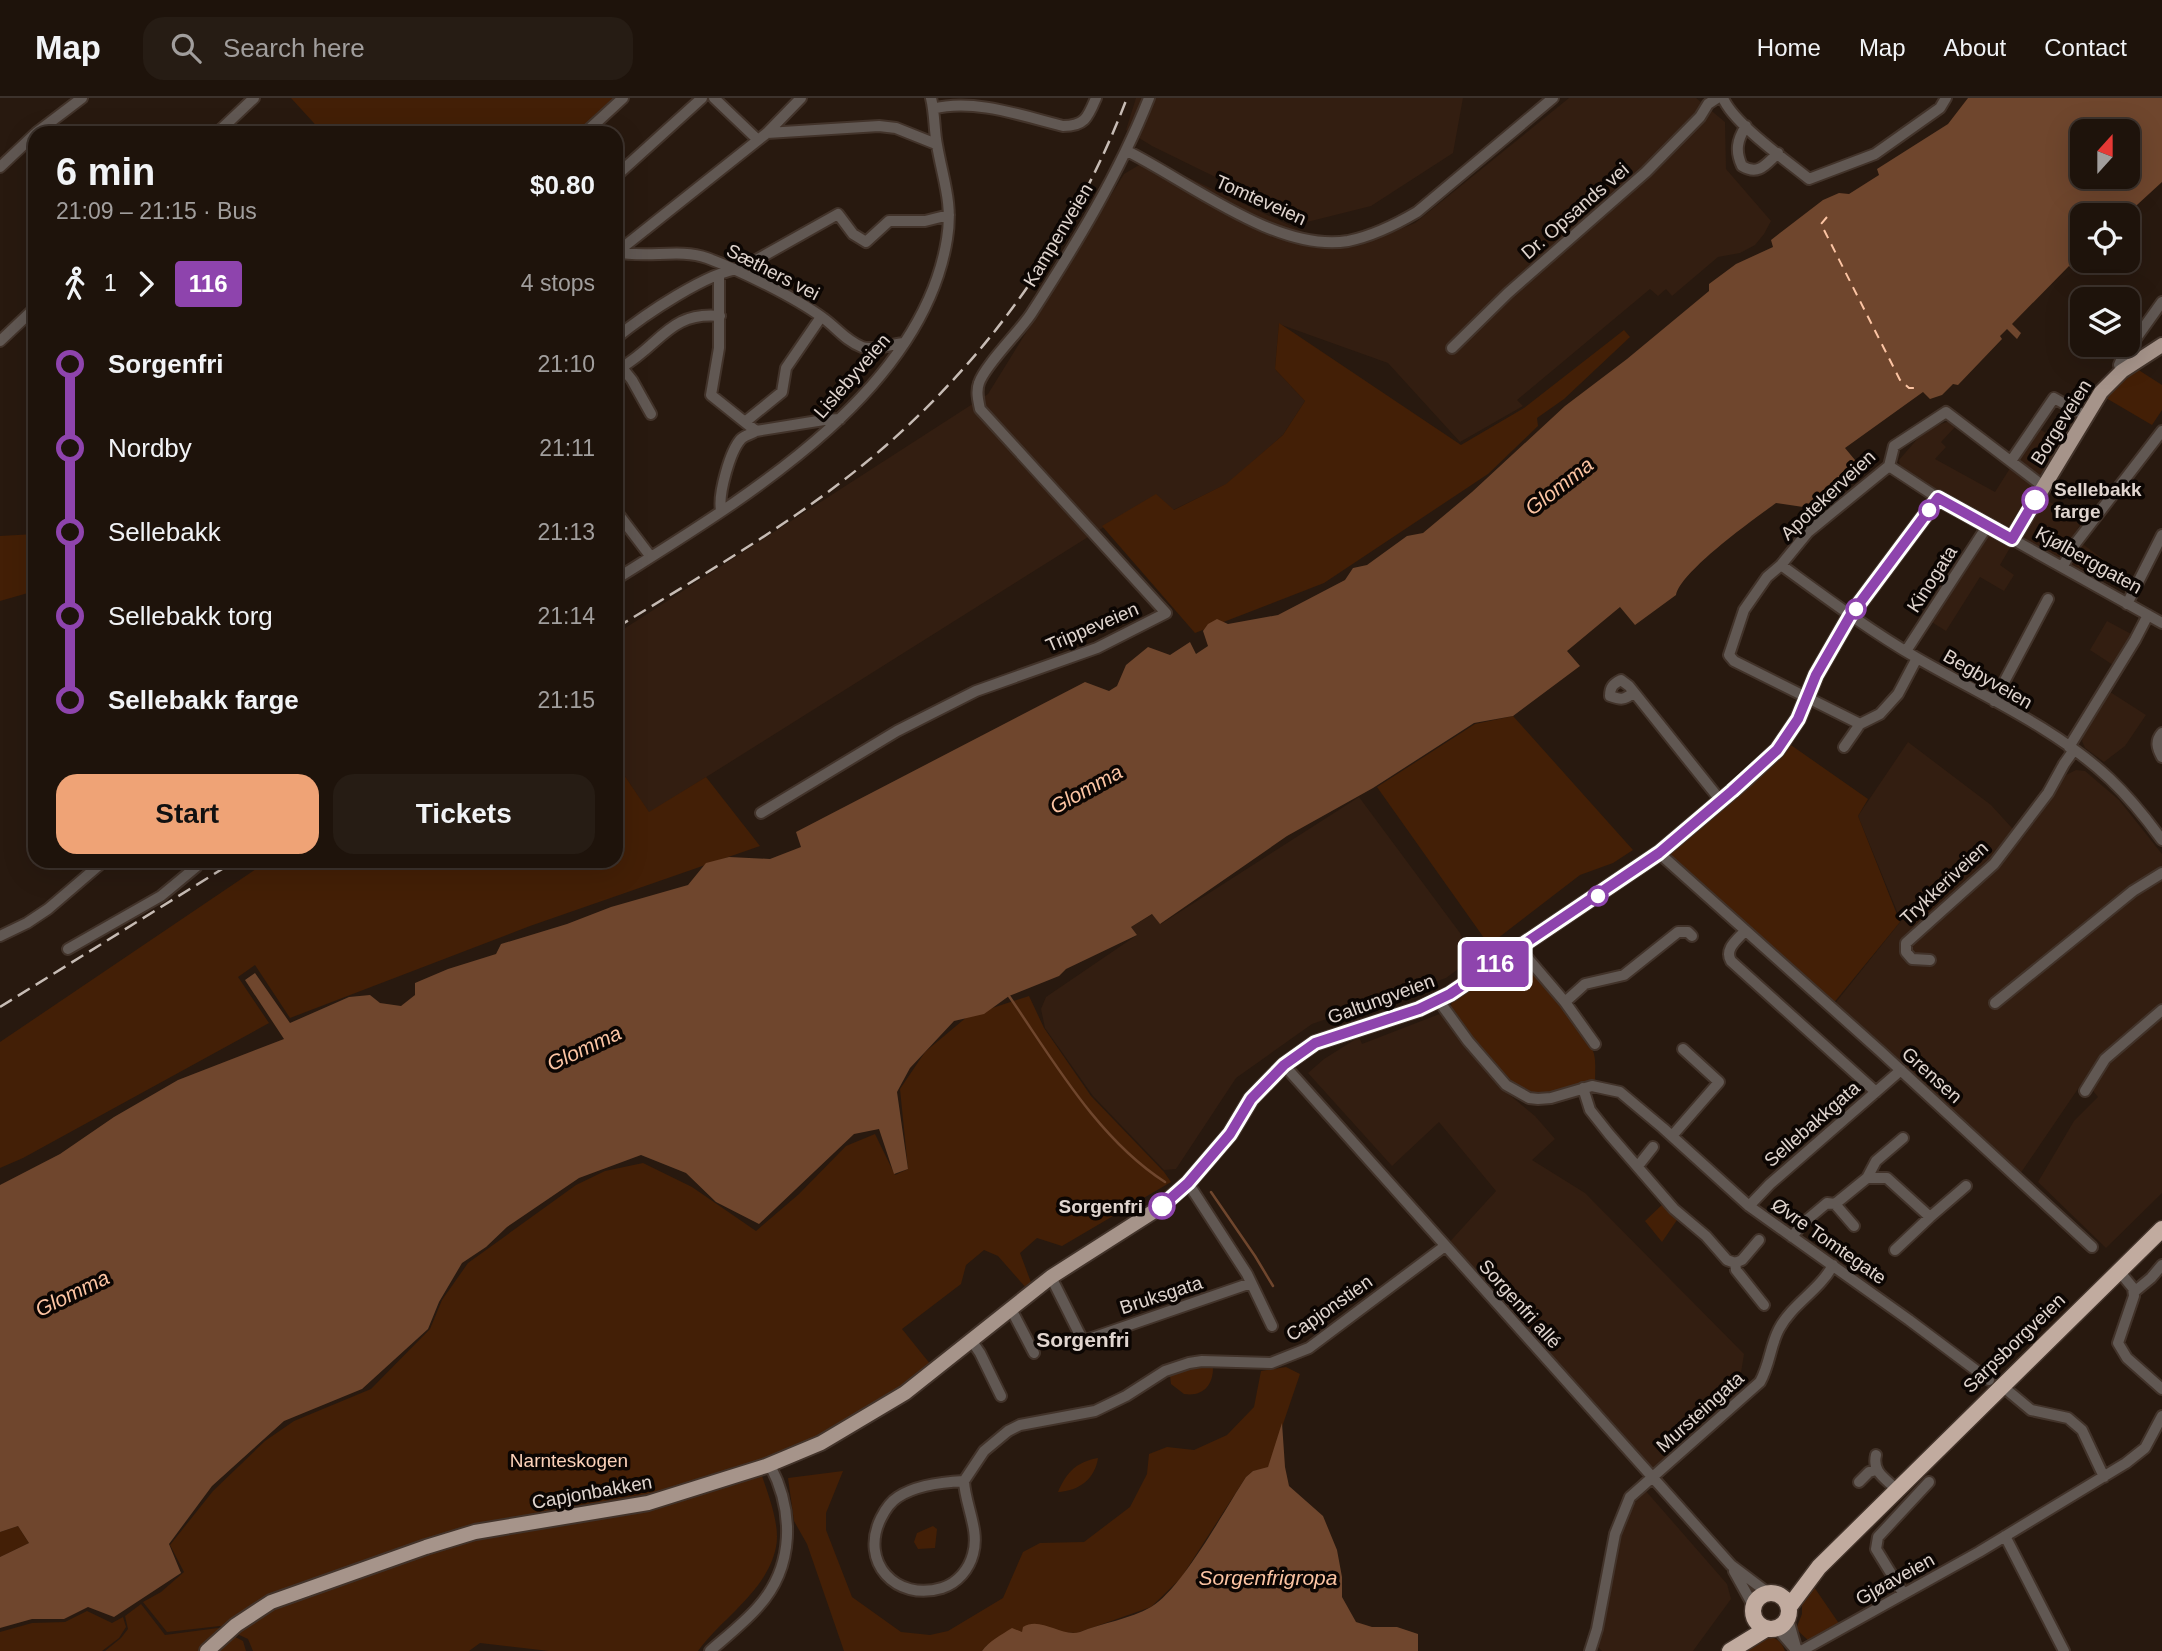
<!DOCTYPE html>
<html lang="en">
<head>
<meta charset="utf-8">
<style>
	body { margin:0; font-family:Helvetica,sans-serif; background:#261c14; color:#f1f3f6; height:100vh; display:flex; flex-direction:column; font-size:26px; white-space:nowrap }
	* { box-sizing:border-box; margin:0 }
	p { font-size:23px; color:#a19e9d }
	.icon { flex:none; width:38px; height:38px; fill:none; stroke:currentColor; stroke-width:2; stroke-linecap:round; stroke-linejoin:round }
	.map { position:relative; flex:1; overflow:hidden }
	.side { position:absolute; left:28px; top:28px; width:595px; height:742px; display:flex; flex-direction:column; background:#1e130b; border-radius:21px; box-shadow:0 7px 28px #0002,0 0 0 2px #3c322c }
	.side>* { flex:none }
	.badge { padding:0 14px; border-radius:5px; font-size:24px; line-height:46px }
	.needle { width:46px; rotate:21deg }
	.controls { position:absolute; left:2070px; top:21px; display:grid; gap:14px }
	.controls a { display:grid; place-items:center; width:70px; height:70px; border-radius:14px; background:#1e130b; box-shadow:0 7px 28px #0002,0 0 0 2px #3c322c; font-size:35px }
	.map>.badge { position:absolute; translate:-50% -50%; box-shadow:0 0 0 4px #fff }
	.legs { display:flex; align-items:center; gap:10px; height:77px; padding:0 28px; font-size:23px }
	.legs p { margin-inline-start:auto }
	.overview { display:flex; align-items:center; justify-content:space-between; height:119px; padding:0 28px }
	h1 { font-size:38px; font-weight:700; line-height:52px }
	.primary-button { display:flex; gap:14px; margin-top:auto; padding:14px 28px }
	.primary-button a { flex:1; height:80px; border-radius:21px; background:#efa376; color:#111; font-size:28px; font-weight:700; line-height:80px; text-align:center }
	.primary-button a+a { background:#261c14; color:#f1f3f6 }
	ul { padding:0 28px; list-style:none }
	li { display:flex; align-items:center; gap:24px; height:84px; font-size:26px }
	li i { display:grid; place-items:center; width:10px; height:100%; margin:0 9px; background:currentColor }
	li i::after { content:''; width:18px; height:18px; margin:-9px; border:5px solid; border-radius:50%; background:#1e130b }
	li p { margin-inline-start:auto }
	li:first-child i { background:linear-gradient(#0000 50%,currentColor 0) }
	li:last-child i { background:linear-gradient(currentColor 50%,#0000 0) }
	header { display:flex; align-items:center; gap:42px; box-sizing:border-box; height:98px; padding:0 35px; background:#1e130b; border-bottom:2px solid #3c322c }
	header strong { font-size:33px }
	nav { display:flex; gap:38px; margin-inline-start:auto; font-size:24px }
	.search { width:490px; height:63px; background:#261c14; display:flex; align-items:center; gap:18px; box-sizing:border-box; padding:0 24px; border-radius:21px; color:#a19e9d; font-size:26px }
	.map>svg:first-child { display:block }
	.built { fill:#331e11 }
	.green { fill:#431f06 }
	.water { fill:#6f462d; fill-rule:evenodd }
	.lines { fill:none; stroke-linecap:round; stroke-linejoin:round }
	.stream { stroke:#6f462d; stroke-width:2.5 }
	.ferry { stroke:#fcc4a3; stroke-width:2; stroke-dasharray:9 7; stroke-linecap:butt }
	.minor-casing { stroke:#42332a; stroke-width:14 }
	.major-casing { stroke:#42332a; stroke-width:18 }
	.highway-casing { stroke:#42332a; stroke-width:19 }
	.minor { stroke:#615853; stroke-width:10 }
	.major { stroke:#a6948a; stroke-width:14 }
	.highway { stroke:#c1ab9f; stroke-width:16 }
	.rail { stroke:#c7bcb5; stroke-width:2.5; stroke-dasharray:14 7; stroke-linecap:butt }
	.line-1-casing { stroke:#fff; stroke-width:16 }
	.line-1 { stroke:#8e44ad; stroke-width:10 }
	.stop-1-dot { fill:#fff; stroke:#8e44ad; stroke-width:3.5 }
	.labels { text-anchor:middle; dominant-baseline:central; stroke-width:7; stroke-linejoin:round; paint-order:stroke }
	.street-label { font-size:19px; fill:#e0d5cf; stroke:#0c0603 }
	.stop-label { font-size:19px; font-weight:bold; fill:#e0d5cf; stroke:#0c0603; text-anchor:start }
	.park-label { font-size:19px; fill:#fdd2ba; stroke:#0c0603 }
	.water-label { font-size:21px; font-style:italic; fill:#fcc4a3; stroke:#0c0603 }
	.neighbourhood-label { font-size:21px; font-weight:bold; fill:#e0d5cf; stroke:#0c0603 }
</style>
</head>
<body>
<header>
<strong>Map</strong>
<div class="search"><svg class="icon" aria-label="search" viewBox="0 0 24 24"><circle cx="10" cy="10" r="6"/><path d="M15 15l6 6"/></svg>Search here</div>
<nav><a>Home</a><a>Map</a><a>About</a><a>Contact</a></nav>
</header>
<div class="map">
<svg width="2162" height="1553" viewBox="0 0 2162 1553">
	<rect width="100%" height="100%" fill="#28190f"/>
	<path class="built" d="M1136 0H1463L1453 55 1371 108 1307 124 1152 48 1126 32Z
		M1569 0H1696L1725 24 1726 71 1771 123 1764 136 1755 147 1740 155 1718 159 1672 198 1666 191 1658 198 1650 191 1517 302 1523 308 1460 344 1388 265 1279 226 1275 271 1305 303 1283 337 1227 386 1173 412 1155 397 649 715 616 665V536L988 296 1124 76 1149 61 1301 133 1316 150 1358 148 1415 125Z
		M1950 323 1956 328 1941 344 1946 349 1935 361 1995 394 2036 329 2061 344 2009 430 2005 431 1900 370 1899 362 1926 331Z
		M2043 400 2082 423 2073 439 2103 461 2092 478 2024 441 2022 436Z
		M1988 435 2011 448 2000 467 2014 477 2004 493 1980 479 1946 533 1930 523Z
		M2107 523 2133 537 2113 567 2090 552Z
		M2107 592 2146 617 2125 648 2104 664 2085 650 2082 643 2084 634Z
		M1908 644 1991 707 2022 741 2066 677 2076 672 2085 673 2119 702 2162 756V1095L2106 1150 2038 1084 2074 1023 2098 999 2084 982 2020 1076 1833 908 1901 823 1858 718Z
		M1359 699 1460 835 1468 856 1465 866 1446 880 1312 926 1236 980 1176 1071 1164 1072 1093 998 1045 930 1041 911 1046 899 1137 837 1131 829 1153 816 1161 826Z
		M1442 915 1500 989 1535 1018 1555 1041 1532 1062 1585 1095 1744 1256 1736 1306 1652 1379 1445 1149 1496 1093 1439 1024 1392 1068 1308 975 1324 961 1359 939 1362 946Z
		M1645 1392 1727 1486 1731 1501 1693 1553H1602L1597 1548 1621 1435 1629 1412Z"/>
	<path class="green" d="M291 0H615L577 35H323Z
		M1279 225 1461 347 1524 310 1624 232 1630 239 1564 301 1537 320 1538 328 1488 376 1324 485 1195 535 1102 428 1156 396 1174 412 1226 386 1283 337 1305 303 1275 271Z
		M2137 271 2162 287V312L2152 327 2106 300Z
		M35 436V493L0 503V438Z
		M1513 618 1633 752 1613 765 1580 777 1489 847 1377 689 1475 626Z
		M1788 645 1868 701 1858 718 1900 824 1832 907 1665 756Z
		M616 665 649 714 706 679 760 748 530 828 290 920 255 867 238 879 269 925 23 1060 0 1070V944L268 763H616Z
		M1516 858 1522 859C1541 881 1587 930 1594 956 1596 964 1595 975 1595 984 1581 988 1556 998 1543 998 1505 996 1470 940 1450 911L1453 900Z
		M1029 898 1044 930 1091 998 1164 1074 1171 1084 1062 1148 1037 1140 1020 1155 1032 1187 1027 1191 998 1158 984 1152 966 1167 961 1186 902 1231 931 1267 883 1304 828 1338 759 1369C766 1391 781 1426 776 1449 767 1493 723 1519 698 1553H549L480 1545 469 1553H253L248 1541 220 1528 167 1534 143 1504 161 1494 184 1474 170 1447 213 1393 265 1343 294 1323 371 1291 430 1231 442 1202 468 1165 576 1087 605 1073 643 1065 692 1089 756 1133 799 1096 846 1048 875 1036 895 1077 908 1071 900 991 925 954 968 918Z
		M1665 1104 1679 1119 1662 1144 1645 1123Z
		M1207 1268 1213 1270C1213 1288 1202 1299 1184 1296L1171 1286 1170 1277 1190 1270Z
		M1286 1269 1300 1276 1268 1370 1253 1373 1246 1379 1181 1480 1151 1509 1077 1535 1024 1533 987 1547 982 1553H844L807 1446 794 1423 788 1380 843 1373 826 1415V1432L852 1499 901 1534 930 1537 948 1533 1003 1500 1023 1454 1040 1445 1084 1444 1130 1409 1147 1376 1149 1356 1167 1349 1194 1352 1227 1337 1254 1309 1261 1273Z
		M1098 1360C1095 1381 1079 1393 1058 1394 1067 1374 1076 1364 1098 1360Z
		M18 1428 29 1445 0 1459V1434Z
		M933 1428 937 1431 935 1450 918 1451 914 1444 917 1435Z
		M1814 1489 1840 1527 1810 1544 1796 1531 1802 1516V1505Z
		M141 1506 165 1537 218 1530 243 1543 246 1553H105L121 1540 128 1531 125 1518Z
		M87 1513 112 1525 123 1519 126 1529 119 1540 102 1553H0V1534L32 1525 65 1524Z
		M1756 1538C1771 1538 1779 1538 1785 1553H1741Z"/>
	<path class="water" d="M1968 0H2162V84L2126 117H2082V161L2072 171 2069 168 2012 226 2021 235 2017 241 2007 231 2000 238 2002 241 1958 287 1953 286 1942 297 1930 301 1923 294 1845 350 1855 362 1848 378 1810 410 1776 405C1754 421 1681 473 1676 497L1635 527 1620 509 1567 553 1580 568 1513 618 1474 625 1373 690 1287 738 1160 826 1152 816 1131 829 1137 837 1066 871 1059 878 1009 898 984 916 954 923 910 970 897 994 908 1071 894 1076 879 1031 854 1036 759 1126 716 1104 686 1075 641 1057 579 1080 507 1129 486 1149 462 1165 439 1204 428 1231 362 1291 284 1323 212 1388 169 1446 181 1475 114 1519 88 1509 64 1521H32L0 1530V1459L29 1445 18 1428 0 1434V1087L60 1056 114 1019 178 982 284 941 245 882 255 875 290 925 349 899 370 897 380 905 401 908 415 897V885L448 871 496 856 501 846 567 826 611 809 688 787 706 765 729 759 770 761 801 749 796 734 1085 584 1109 593 1117 588 1126 567 1148 549 1170 557 1190 544 1196 556 1208 548 1203 533 1208 526 1217 521 1228 526 1278 517 1345 482 1353 470 1367 467 1407 438 1423 435 1472 394 1565 308 1627 261 1709 193V186L1736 166 1773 149 1771 142 1823 102 1839 95 1849 96 1879 77 1877 71 1948 26ZM2082 33H2128V79H2082Z
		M1282 1325 1285 1369 1289 1388 1323 1418 1337 1452 1342 1479V1499L1356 1524 1372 1529H1397L1418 1536V1553H982C989 1543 1001 1537 1012 1530L1022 1534 1023 1529C1041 1518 1062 1540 1080 1534 1102 1525 1130 1521 1151 1509 1182 1491 1225 1411 1246 1379L1253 1373 1268 1369Z"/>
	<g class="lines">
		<path class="stream" d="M1009 898C1053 962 1098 1041 1165 1084
			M1211 1094 1255 1158 1273 1188"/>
		<path class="ferry" d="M1827 119 1821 126 1900 282 1909 290H1919"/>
		<defs>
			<path id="minor" d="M714 0 758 42
				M1723 0C1733 25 1787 63 1809 81L1875 56 1940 10 1946 0
				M933 11C973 0 1023 18 1063 28 1085 28 1088 19 1096 0
				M1746 28C1737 42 1735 53 1742 68 1759 78 1766 66 1778 55
				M36 35 82 0
				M217 35 254 0
				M585 35 623 0
				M767 35 879 28 896 30 936 46
				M1127 53C1188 83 1277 155 1348 143 1373 138 1395 127 1417 114L1553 0
				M0 69 35 36
				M616 78 702 0
				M616 154C647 161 679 150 707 160 739 172 795 199 823 220 836 229 846 243 862 249 872 253 892 246 904 245
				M616 155 767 35 801 0
				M719 178V250L711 297 756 333 824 322 840 321
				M616 240C644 217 707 174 742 170L838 116 853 136 866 144 889 123H925L949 117
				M0 243 35 210
				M1452 250 1508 195 1646 74 1700 19 1708 6 1717 0
				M616 262 632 282 651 316
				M622 269C661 246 670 213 720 218
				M2122 273 2119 267 2122 260 2162 204
				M745 324 782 294 786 270 821 219
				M2011 363 2054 300 2086 318
				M1889 368 1938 400
				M721 412C718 396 730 353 741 341 745 337 752 336 756 333
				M616 413 651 459
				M2012 441 2162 525
				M1781 467C1825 499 1869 532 1917 560 1981 597 2056 630 2110 681 2130 700 2146 720 2162 742
				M2063 468 2075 446 2162 333
				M616 481C738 404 922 297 947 141 953 105 943 82 937 47 934 32 935 16 931 0
				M2127 506 2162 437
				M1906 553 1988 427
				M1633 595C1624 602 1621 602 1610 598 1610 589 1613 586 1621 582L1629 588 1721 703
				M1994 603 2048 501
				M1860 626 1734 563 1729 557 1744 512 1767 479 1781 467 1808 434 1889 368 1894 348 1946 314 2043 388
				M2162 635C2155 643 2157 650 2162 659
				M1844 649 1860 626 1880 616 1898 596 1917 560
				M2069 649 2135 542 2148 517
				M761 715 897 633 976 593 1097 550 1166 515 980 311C978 302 976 293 979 285 985 267 1019 234 1031 216 1075 148 1119 76 1149 0
				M1659 755 1880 953 2092 1149
				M1745 833C1737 842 1724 851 1731 863L1876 994
				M0 838 27 825 48 811 104 763
				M1519 850 1565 904 1595 946
				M68 851 161 798 196 769 200 763
				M1930 862 1912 861 1906 854V845L1994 766 2048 695 2064 666 2074 652
				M1439 903 1468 943 1506 987 1529 1000 1538 1001 1551 1000 1592 988 1620 994 1663 1030 1749 1108 1909 1222 1989 1282
				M1565 904 1585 886 1624 877 1678 834H1688L1692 838
				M1995 905 2133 793 2162 775
				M1284 967 1731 1467 1768 1495
				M1583 990 1590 1012 1609 1036 1674 1111 1706 1138 1727 1162 1735 1165 1742 1162 1759 1142
				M2085 993 2105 961 2162 912
				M1672 1038 1719 984 1683 951
				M1638 1068 1653 1049
				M1867 1080 1876 1063 1903 1040
				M1188 1085 1247 1176 1272 1228
				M1835 1106 1854 1128
				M1749 1108 1770 1086 1901 972
				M1930 1119 1966 1088
				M1792 1139 1802 1126 1827 1105 1835 1106 1867 1080H1887L1930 1119 1895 1152
				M1735 1165 1736 1172 1764 1207
				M2119 1173 2133 1190 2134 1198 2118 1245 2127 1260 2162 1291
				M1051 1179 1083 1243 1251 1185
				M2134 1194 2151 1180 2162 1167
				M1011 1211 1034 1255
				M971 1242 980 1255 1001 1298
				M2001 1287 2031 1312 2068 1320 2082 1332 2104 1379
				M1876 1357C1872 1374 1885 1380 1896 1391
				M964 1383C965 1407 980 1432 973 1456 969 1471 958 1485 942 1490 896 1504 859 1464 881 1420 885 1412 890 1404 898 1399 916 1387 943 1384 964 1383L984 1353 1008 1333 1020 1327 1095 1313 1126 1298 1165 1273 1189 1265 1202 1263 1271 1265 1309 1250 1445 1148
				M1859 1384 1869 1374 1876 1372
				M2005 1438 2064 1553
				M1734 1473 1754 1509
				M1903 1495 1876 1451 1878 1439 1929 1384
				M1788 1521 1797 1553
				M1777 1530 1796 1552
				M710 1553C726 1539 744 1525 758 1509 795 1468 794 1413 770 1367
				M1590 1553 1597 1531 1615 1436 1630 1399 1760 1284C1770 1266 1770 1248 1779 1231 1792 1206 1820 1192 1833 1167
				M1801 1553 1979 1454 2126 1365 2145 1350 2162 1318"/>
			<path id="major" d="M207 1553 236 1527 271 1504 426 1449 475 1434 648 1405 766 1368 821 1345 905 1295 1051 1179 1159 1110 1188 1085 1230 1036 1251 1001 1284 967 1315 945 1419 911 1450 896 1659 755 1744 683 1777 652 1798 621 1816 577 1850 518 1938 400 2012 441 2101 294 2122 273 2162 247"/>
			<path id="highway" d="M1753 1513a18 18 0 1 1 36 0a18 18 0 1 1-36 0Z
				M1789 1509 1819 1469 2162 1131
				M1730 1553 1766 1531"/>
		</defs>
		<use href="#minor" class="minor-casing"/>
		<use href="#major" class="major-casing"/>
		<use href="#highway" class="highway-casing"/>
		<use href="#minor" class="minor"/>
		<use href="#major" class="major"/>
		<use href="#highway" class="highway"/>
		<path class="rail" d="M616 530C700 478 787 429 864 366 982 270 1073 142 1127 0
			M0 909 235 763"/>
	</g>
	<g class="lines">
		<defs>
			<path id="line-1" d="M1162 1108 1188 1085 1230 1036 1251 1001 1284 967 1315 945 1419 911 1450 896 1659 755 1732 693 1777 652 1798 621 1816 577 1850 518 1938 400 2012 441 2035 402"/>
		</defs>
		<use href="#line-1" class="line-1-casing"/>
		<use href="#line-1" class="line-1"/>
	</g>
	<g class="stop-1-dot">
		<circle cx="2035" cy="402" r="12"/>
		<circle cx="1929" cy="412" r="9"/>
		<circle cx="1856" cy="511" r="9"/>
		<circle cx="1598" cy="798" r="9"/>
		<circle cx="1162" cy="1108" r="12"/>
	</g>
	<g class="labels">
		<g class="street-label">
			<text transform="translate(1261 102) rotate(24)">Tomteveien</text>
			<text transform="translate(1575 113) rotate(-41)">Dr. Opsands vei</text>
			<text transform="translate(1058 137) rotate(-59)">Kampenveien</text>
			<text transform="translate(773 174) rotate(27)">Sæthers vei</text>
			<text transform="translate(852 278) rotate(-49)">Lislebyveien</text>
			<text transform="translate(2061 324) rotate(-58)">Borgeveien</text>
			<text transform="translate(1828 397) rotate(-43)">Apotekerveien</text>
			<text transform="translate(2089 462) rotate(29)">Kjølberggaten</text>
			<text transform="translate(1932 481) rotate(-57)">Kinogata</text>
			<text transform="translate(1092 529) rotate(-23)">Trippeveien</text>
			<text transform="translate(1988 581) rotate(30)">Begbyveien</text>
			<text transform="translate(1944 785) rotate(-43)">Trykkeriveien</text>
			<text transform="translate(1381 901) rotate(-20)">Galtungveien</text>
			<text transform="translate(1932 977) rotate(42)">Grensen</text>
			<text transform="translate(1812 1026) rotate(-41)">Sellebakkgata</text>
			<text transform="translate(1829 1143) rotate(35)">Øvre Tomtegate</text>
			<text transform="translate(1161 1197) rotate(-18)">Bruksgata</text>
			<text transform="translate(1520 1206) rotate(48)">Sorgenfri allé</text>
			<text transform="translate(1329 1210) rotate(-35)">Capjonstien</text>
			<text transform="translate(2014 1245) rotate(-44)">Sarpsborgveien</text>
			<text transform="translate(1700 1314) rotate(-42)">Mursteingata</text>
			<text transform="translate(592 1394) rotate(-10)">Capjonbakken</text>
			<text transform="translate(1895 1481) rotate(-29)">Gjøaveien</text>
		</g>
		<g class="stop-label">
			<text x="2054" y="391">Sellebakk<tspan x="2054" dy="22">farge</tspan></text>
			<text x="1143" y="1108" text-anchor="end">Sorgenfri</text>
		</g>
		<g class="park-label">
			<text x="569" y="1362">Narnteskogen</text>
		</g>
		<g class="water-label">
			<text transform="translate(1559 388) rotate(-38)">Glomma</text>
			<text transform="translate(1086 691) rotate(-29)">Glomma</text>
			<text transform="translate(584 950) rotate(-25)">Glomma</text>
			<text transform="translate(72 1195) rotate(-26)">Glomma</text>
			<text x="1268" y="1479">Sorgenfrigropa</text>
		</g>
		<g class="neighbourhood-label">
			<text x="1083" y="1241">Sorgenfri</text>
		</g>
	</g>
</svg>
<div class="controls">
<a><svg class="needle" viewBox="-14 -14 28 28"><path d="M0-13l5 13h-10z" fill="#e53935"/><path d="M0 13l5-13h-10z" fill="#a19e9d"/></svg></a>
<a><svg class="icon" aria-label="locate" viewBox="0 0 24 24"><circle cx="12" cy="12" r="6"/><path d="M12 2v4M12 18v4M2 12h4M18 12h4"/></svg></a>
<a><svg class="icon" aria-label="layers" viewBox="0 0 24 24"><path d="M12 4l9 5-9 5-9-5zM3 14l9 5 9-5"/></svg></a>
</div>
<b class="badge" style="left:1495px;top:866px;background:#8e44ad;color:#fff">116</b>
<section class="side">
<div class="overview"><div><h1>6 min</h1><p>21:09 – 21:15 · Bus</p></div><b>$0.80</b></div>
<div class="legs"><svg class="icon" aria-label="walk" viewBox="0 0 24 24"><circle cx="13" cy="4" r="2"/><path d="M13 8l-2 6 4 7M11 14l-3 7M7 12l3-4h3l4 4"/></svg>1<svg class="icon" aria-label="forward" viewBox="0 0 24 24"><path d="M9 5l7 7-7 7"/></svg><b class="badge" style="background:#8e44ad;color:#fff">116</b><p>4 stops</p></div>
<ul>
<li><i style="color:#8e44ad"></i><b>Sorgenfri</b><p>21:10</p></li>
<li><i style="color:#8e44ad"></i><span>Nordby</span><p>21:11</p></li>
<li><i style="color:#8e44ad"></i><span>Sellebakk</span><p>21:13</p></li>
<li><i style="color:#8e44ad"></i><span>Sellebakk torg</span><p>21:14</p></li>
<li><i style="color:#8e44ad"></i><b>Sellebakk farge</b><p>21:15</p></li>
</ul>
<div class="primary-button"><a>Start</a><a>Tickets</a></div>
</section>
</div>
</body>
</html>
